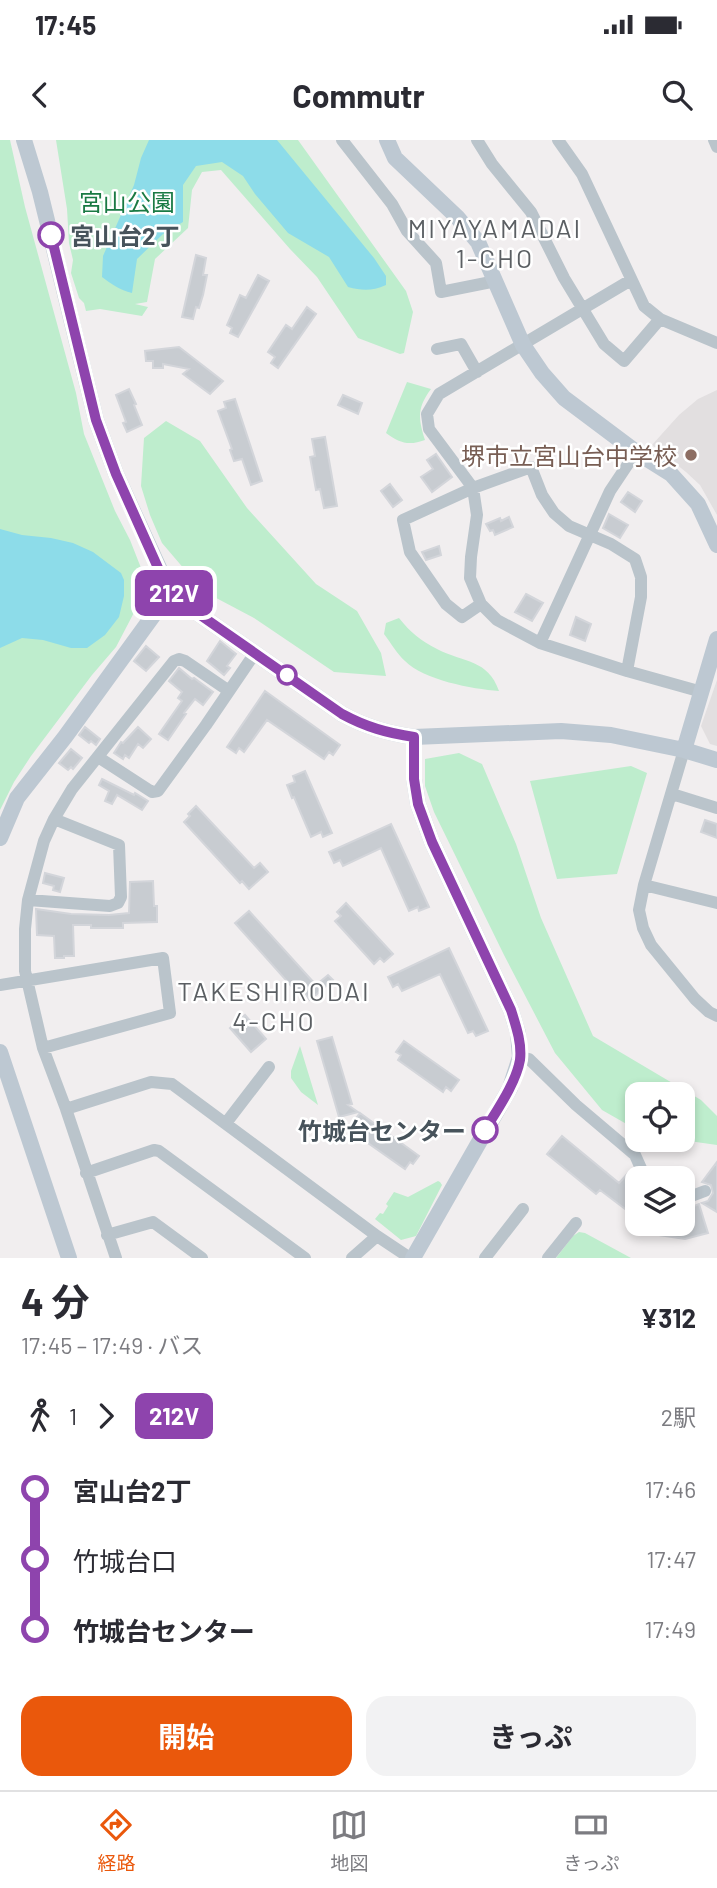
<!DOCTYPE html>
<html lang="ja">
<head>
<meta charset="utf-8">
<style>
	body { margin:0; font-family:Barlow,"Noto Sans JP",sans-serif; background:#f2f2f3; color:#2b2b33; height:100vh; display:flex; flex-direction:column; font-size:26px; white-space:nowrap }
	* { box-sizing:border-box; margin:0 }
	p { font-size:23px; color:#7c7c81 }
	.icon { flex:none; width:38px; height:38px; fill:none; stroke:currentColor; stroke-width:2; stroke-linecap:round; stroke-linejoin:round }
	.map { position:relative; height:1118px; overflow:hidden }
	.side { display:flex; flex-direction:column; background:#fff; flex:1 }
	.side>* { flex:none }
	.badge { padding:0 14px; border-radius:10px; font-size:24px; line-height:46px }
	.buttons { position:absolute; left:625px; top:942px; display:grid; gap:14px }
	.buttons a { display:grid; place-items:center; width:70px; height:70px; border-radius:14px; background:#fff; box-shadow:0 4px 10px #0003; font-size:35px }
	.map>.badge { position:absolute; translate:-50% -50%; box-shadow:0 0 0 4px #fff }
	.legs { display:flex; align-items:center; gap:10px; height:77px; padding:0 21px; font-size:23px }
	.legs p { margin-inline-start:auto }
	.summary { display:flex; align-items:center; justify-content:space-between; height:119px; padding:0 21px }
	h1 { font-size:38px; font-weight:700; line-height:52px }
	.button { display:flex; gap:14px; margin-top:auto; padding:14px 21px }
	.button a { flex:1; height:80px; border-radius:21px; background:#ea580c; color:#fff; font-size:28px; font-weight:700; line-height:80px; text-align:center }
	.button a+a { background:#f2f2f3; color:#2b2b33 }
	ul { padding:0 21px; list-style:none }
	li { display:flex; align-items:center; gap:24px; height:70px; font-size:26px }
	li i { display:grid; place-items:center; width:10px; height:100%; margin:0 9px; background:currentColor }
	li i::after { content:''; width:18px; height:18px; margin:-9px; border:5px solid; border-radius:50%; background:#fff }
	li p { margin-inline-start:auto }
	li:first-child i { background:linear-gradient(#0000 50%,currentColor 0) }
	li:last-child i { background:linear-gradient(currentColor 50%,#0000 0) }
	.status { display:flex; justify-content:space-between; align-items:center; height:49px; padding:0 35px; background:#fff; direction:ltr }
	.status svg { height:19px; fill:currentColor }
	header { display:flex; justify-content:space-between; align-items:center; height:91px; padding:0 21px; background:#fff; font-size:32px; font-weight:700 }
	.tab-bar { display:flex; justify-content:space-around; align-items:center; height:98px; border-top:2px solid #e1e1e2; background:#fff; font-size:19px; color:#7c7c81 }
	.tab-bar a { display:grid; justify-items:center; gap:4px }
	.tab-bar .active { color:#ea580c }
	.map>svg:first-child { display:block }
	.education { fill:#e2dfe0 }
	.green { fill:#beedcd }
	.water { fill:#8ddce9 }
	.building { fill:#c8ccd1; stroke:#d3d5da; stroke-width:2 }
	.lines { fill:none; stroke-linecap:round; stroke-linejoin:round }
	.street { stroke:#bac4cb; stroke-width:12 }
	.secondary { stroke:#bdc8d2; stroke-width:16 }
	.line-1-casing { stroke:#fff; stroke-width:16 }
	.line-1 { stroke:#8e44ad; stroke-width:10 }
	.stop-1-dot { fill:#fff; stroke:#8e44ad; stroke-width:3.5 }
	.education-dot { fill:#8d6e63; stroke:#fff; stroke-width:2.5 }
	.labels { text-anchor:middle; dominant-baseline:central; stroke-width:5; stroke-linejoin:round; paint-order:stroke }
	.park-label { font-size:24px; fill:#1a7a44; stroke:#fff }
	.stop-label { font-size:24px; font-weight:bold; fill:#47535b; stroke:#fff; text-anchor:start }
	.education-label { font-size:24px; fill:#785e54; stroke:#fff; text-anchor:end }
	.neighbourhood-label { font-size:26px; letter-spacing:2px; fill:#5b5f63; stroke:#fff }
</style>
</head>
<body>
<div class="status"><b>17:45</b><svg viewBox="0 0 49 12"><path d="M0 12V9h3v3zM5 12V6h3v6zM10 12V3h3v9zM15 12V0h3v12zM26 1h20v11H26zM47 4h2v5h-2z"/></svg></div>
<header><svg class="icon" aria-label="back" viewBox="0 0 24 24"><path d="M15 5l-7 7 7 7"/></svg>Commutr<svg class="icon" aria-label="search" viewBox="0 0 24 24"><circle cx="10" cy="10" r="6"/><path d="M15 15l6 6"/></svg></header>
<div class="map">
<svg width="717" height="1118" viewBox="0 0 717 1118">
	<rect width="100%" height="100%" fill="#f1eeef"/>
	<path class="education" d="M717 250V375L700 345 686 332 652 305 679 275 698 259Z
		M717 540V606L710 604 701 586Z"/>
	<path class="green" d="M0 0H10L25 67 76 253 84 294 115 371 130 400 143 433 139 463 116 507 92 535 31 616 14 642 0 670Z
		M56 0H298L406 151 413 172 404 213 400 214 358 198 317 137 290 109 221 30 202 32 192 50 188 88 155 119 147 162 135 164 148 167 142 176 100 169 86 171 84 163 79 158 71 133 73 120 69 103 67 69Z
		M407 242 431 249C417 268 418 278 425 300 409 306 399 303 386 293Z
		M166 281 200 301 247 368 316 444 357 471 381 513 386 536 334 532 254 478 203 451 162 403 150 375 141 346 144 298Z
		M399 478C411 493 420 500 437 509 464 523 488 519 499 551 472 549 424 540 405 521 397 514 391 503 384 494L386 483Z
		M459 613 482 624 516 704 541 778 593 896 701 960 717 976V1005L675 999H682V954H637V990L602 970 555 913 504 815 434 672 425 646V619Z
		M631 626 647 633 617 734 557 739 530 641Z
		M300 906 318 965 301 952 291 938V931Z
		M438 1041 440 1042 442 1045 416 1096 401 1100 375 1079 380 1073 383 1074 388 1066 386 1064 394 1052 408 1057Z
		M579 1092 585 1093 631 1118H556L573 1096Z"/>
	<path class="water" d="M149 0H277L374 118 386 136V145C372 151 363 151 348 147L329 117 288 93 255 54 243 36 222 22 196 26 183 45V82L163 94 137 119 132 153C120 150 111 144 102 137L103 116 134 45 141 18Z
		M0 389 22 395 51 398 73 403 93 412 121 433 124 440V456L119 477 105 495 87 508H71L43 500 22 498 0 508Z"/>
	<path class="building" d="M196 115 206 118 203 135H207L203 155 199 168 196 167 193 179 182 177Z
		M258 135 269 141 238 197 230 193 232 188 227 185 240 155 246 158Z
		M307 167 316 174 278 228 271 223 275 217 268 212 286 185 292 189Z
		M179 207 223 241 210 254 183 234 189 229 163 224V228H153V221H146L145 211Z
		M129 249 136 264 134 265 142 285 127 292 123 283 126 282 116 255Z
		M343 255 362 263 358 274 338 265Z
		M235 259 262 341 251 345 242 319 234 321 230 310 232 309 218 271 226 268 224 262Z
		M325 297 337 366 324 368 320 349 316 350 310 317 315 316 312 299Z
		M436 314 452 337 432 352 421 337 433 329 427 320Z
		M390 344 402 360 393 367 381 351Z
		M628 352 642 361 635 372 621 362Z
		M609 374 628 385 620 398 603 388Z
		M509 377 513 387 495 395 493 390 490 391 486 384 500 378 501 381Z
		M439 406 441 415 426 420 422 412Z
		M526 454 543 463 532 481 515 472Z
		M576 477 591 484 585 501 570 495Z
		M220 501 236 514 227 526 230 528 224 535 207 521Z
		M146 506 159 517 146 531 134 521Z
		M179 528 192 539 194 538 213 552 203 565 195 559 184 573 186 574 168 600 159 594 182 561 178 558 182 552 169 541Z
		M265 551 340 605 333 615 329 612 324 619 267 580 244 612 239 608 236 613 227 607Z
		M85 587 100 599 96 605 91 601 89 603 79 595Z
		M138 587 151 599 143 608 138 604 129 618 125 615 123 619 114 613 121 602 123 603Z
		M71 609 82 618 73 629 71 627 68 630 59 623Z
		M305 631 332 693 323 697 321 692 311 697 294 657 292 658 287 645 295 642 293 636Z
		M102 639 134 655 135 653 148 661 142 670 117 655 112 664 105 661 109 651 99 645Z
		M196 666 254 728 260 723 268 732 249 749 242 741 240 743 184 682 190 676 188 674Z
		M705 680 717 684V698L701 692Z
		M391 684 429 767 419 771 418 767 409 771 381 708 343 726 340 720 334 723 329 712Z
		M45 733 64 738 60 752 53 750 54 746 43 743Z
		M153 741 154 766H157V782L123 783V788H91V785H73L74 816H64V818H55L54 796 37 795 36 769 71 774 109 775 129 773 130 742Z
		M346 763 393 814 384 822 380 818 374 824 335 781 341 776 337 772Z
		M249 771 316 845 328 835 333 840 310 860 305 854 301 857 235 783Z
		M449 808 488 891 476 896 473 891 468 893 440 834 402 851 398 844 393 847 388 837Z
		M245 875 266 899 251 912 230 888Z
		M332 897 352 964 348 965 358 972 339 977 317 901Z
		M404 901 459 940 451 951 446 947 443 952 398 920 401 915 396 912Z
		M360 973 419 1016 413 1024 410 1022 405 1029 348 989Z
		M562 996 619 1043 628 1033 637 1040V1078L600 1050 596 1054 547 1014Z
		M717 1022V1072L702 1063 708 1061 713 1053 711 1045 702 1042Z
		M699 1064 708 1093 685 1099 659 1095 643 1083H682V1078L693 1074 691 1067Z"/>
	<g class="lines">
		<path class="street" d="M342 0 392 64 407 91 436 123 441 152 496 141
			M477 0 492 24 531 72 564 138 604 204 624 221 660 179
			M558 0 582 34 644 166 660 179 717 203
			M714 0 717 7
			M631 140 439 254 427 274 429 289 473 348 477 375 471 417 470 438 481 464 497 480 540 503 627 531 702 552
			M437 209 461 204 477 232
			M481 464 462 477 446 464 410 412 403 380 473 348 531 327 542 355 554 373 569 386 611 404 635 419 641 437V457L627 531
			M540 503 610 351 636 312
			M684 610 644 745 639 770 643 788 651 805 695 859 709 872 717 876
			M98 617 152 652 158 651 206 585 255 513
			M672 654 717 668
			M644 745 717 763
			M28 760 110 766 118 763 121 757 119 705 54 679
			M0 845 163 818 170 873 43 908
			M520 917 529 919 576 965 635 1015 644 1035 647 1038
			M66 969 151 942 172 944 377 1096 410 1118
			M226 983 269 927
			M86 1033 154 1010 159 1011 305 1118
			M682 1057H689L705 1051
			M107 1095 153 1082 202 1118
			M116 1118 66 969 43 908 25 831V789L28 760 44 701 54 679 72 649 174 521 179 519 185 521 229 551
			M352 1118 377 1096
			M485 1118 523 1069
			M548 1118 576 1083"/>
		<path class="secondary" d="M24 0 40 52 96 280 116 334 160 430 171 451 183 463 342 574C366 587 387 593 414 597L561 591 611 595 684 610 717 620
			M387 0 395 18 457 77 478 102 523 205 542 233 564 258 636 312 671 334 698 364 717 405
			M684 610 717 499
			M0 698 17 658 65 597 171 451
			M0 912 69 1118
			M413 1118 510 948 520 917 518 893 511 870 432 702 418 664 414 639V597"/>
	</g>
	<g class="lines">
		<defs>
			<path id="line-1" d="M51 95 96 280 116 334 159 430 171 451 183 463 342 574C366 587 387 593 414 597V639L418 664 432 702 511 870C516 886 522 903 520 920 516 943 497 970 485 990"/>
		</defs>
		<use href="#line-1" class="line-1-casing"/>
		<use href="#line-1" class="line-1"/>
	</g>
	<g class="stop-1-dot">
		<circle cx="51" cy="95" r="12"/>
		<circle cx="287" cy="535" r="9"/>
		<circle cx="485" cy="990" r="12"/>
	</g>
	<circle class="education-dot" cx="691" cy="315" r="7"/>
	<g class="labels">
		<g class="park-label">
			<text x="127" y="61">宮山公園</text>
		</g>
		<g class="stop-label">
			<text x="70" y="95">宮山台2丁</text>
			<text x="466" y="990" text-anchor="end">竹城台センター</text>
		</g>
		<g class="education-label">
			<text x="677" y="315">堺市立宮山台中学校</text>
		</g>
		<g class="neighbourhood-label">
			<text x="495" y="87">MIYAYAMADAI<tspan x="495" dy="30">1-CHO</tspan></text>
			<text x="274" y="850">TAKESHIRODAI<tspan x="274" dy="30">4-CHO</tspan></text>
		</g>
	</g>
</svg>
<div class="buttons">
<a><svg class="icon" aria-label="locate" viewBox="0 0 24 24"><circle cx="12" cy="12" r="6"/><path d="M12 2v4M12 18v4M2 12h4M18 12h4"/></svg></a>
<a><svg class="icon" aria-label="layers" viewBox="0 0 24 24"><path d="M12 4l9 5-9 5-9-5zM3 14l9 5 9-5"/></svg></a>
</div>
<b class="badge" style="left:174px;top:453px;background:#8e44ad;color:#fff">212V</b>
</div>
<section class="side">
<div class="summary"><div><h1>4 分</h1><p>17:45 – 17:49 · バス</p></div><b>¥312</b></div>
<div class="legs"><svg class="icon" aria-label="walk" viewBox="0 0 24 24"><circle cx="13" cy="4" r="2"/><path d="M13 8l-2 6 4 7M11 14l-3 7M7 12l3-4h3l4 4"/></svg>1<svg class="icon" aria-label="forward" viewBox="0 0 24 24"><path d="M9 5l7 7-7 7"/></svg><b class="badge" style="background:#8e44ad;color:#fff">212V</b><p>2駅</p></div>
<ul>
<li><i style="color:#8e44ad"></i><b>宮山台2丁</b><p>17:46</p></li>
<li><i style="color:#8e44ad"></i><span>竹城台口</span><p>17:47</p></li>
<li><i style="color:#8e44ad"></i><b>竹城台センター</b><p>17:49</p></li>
</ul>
<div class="button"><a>開始</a><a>きっぷ</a></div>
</section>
<nav class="tab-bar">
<a class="active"><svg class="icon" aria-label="directions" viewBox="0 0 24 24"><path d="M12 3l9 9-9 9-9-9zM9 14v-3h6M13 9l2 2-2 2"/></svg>経路</a>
<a><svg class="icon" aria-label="map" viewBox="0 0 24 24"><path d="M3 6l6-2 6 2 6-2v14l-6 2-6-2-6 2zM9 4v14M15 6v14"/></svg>地図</a>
<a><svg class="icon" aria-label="tickets" viewBox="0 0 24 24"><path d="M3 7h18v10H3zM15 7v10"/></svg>きっぷ</a>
</nav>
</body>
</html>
